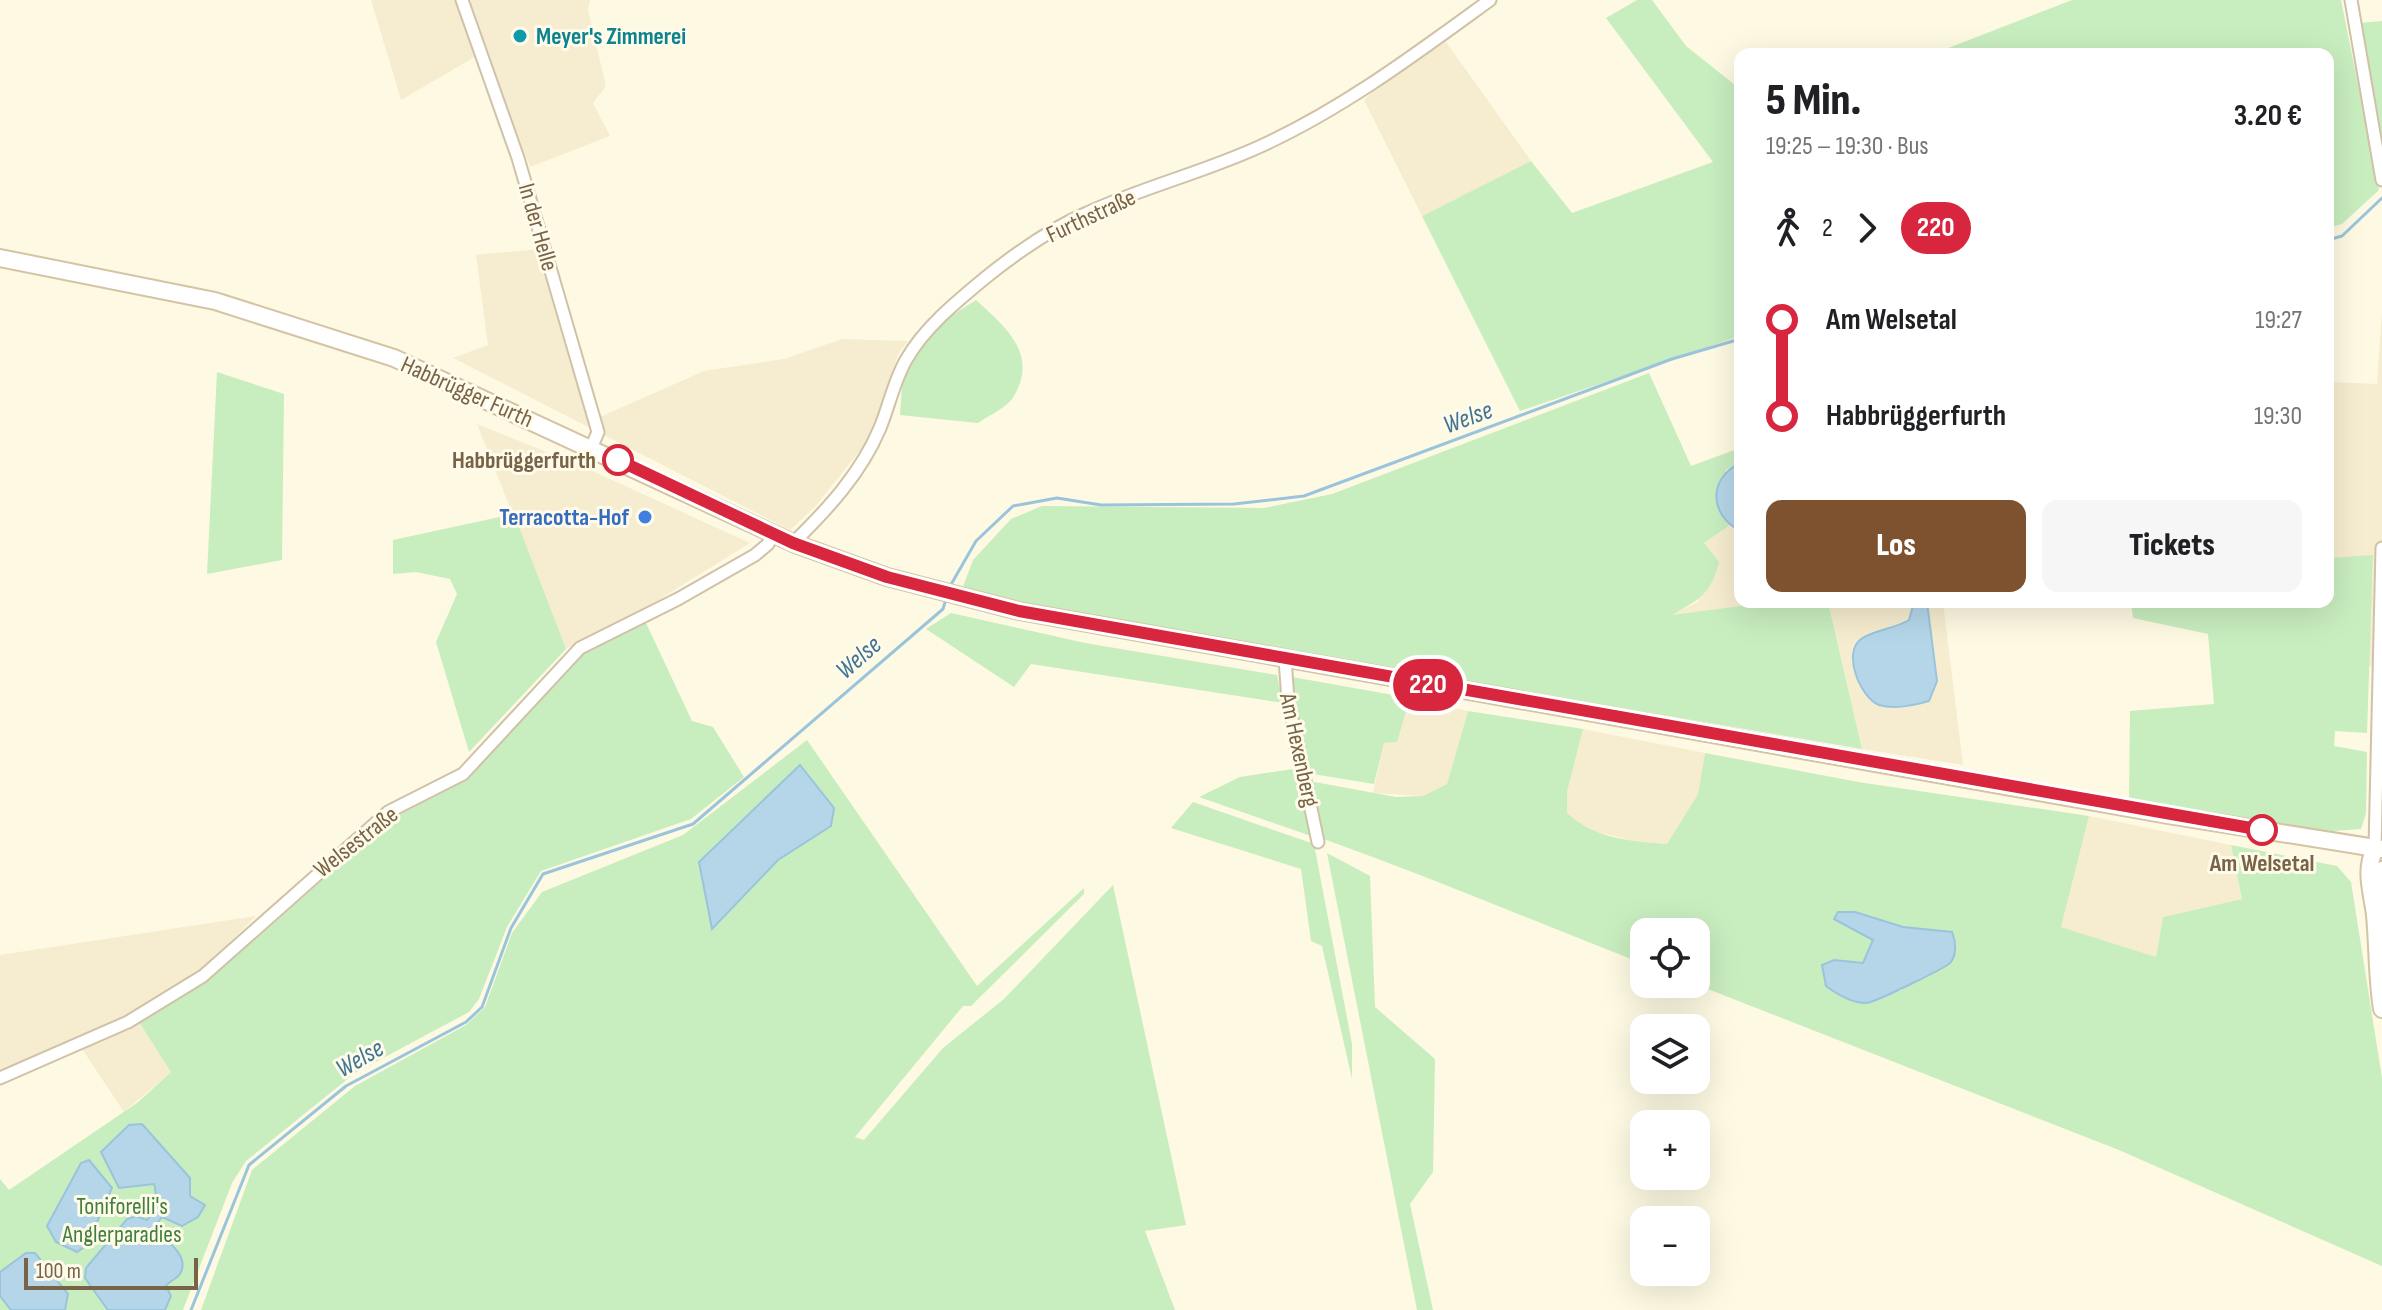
<!DOCTYPE html>
<html lang="de">
<head>
<meta charset="utf-8">
<style>
	body { margin:0; font-family:"Sofia Sans Condensed",sans-serif; background:#f6f6f6; color:#202124; height:100vh; display:flex; flex-direction:column; font-size:30px; white-space:nowrap }
	* { box-sizing:border-box; margin:0 }
	p { font-size:26px; color:#757577 }
	.icon { flex:none; width:44px; height:44px; fill:none; stroke:currentColor; stroke-width:2; stroke-linecap:round; stroke-linejoin:round }
	.map { position:relative; flex:1; overflow:hidden }
	.panel { position:absolute; left:1734px; top:48px; width:600px; height:560px; display:flex; flex-direction:column; background:#fff; border-radius:16px; box-shadow:0 8px 32px #0002 }
	.panel>* { flex:none }
	.badge { padding:0 16px; border-radius:26px; font-size:28px; line-height:52px }
	.buttons { position:absolute; left:1630px; top:918px; display:grid; gap:16px }
	.buttons a { display:grid; place-items:center; width:80px; height:80px; border-radius:16px; background:#fff; box-shadow:0 8px 32px #0002; font-size:40px }
	.scale { position:absolute; left:24px; bottom:20px; width:174px; box-sizing:border-box; padding-left:8px; border:4px solid #786346; border-top:0; font-size:22px; line-height:28px; white-space:nowrap; color:#786346; -webkit-text-stroke:6px #fffbea; paint-order:stroke }
	.map>.badge { position:absolute; translate:-50% -50%; box-shadow:0 0 0 4px #fff }
	.legs { display:flex; align-items:center; gap:12px; height:88px; padding:0 32px; font-size:26px }
	.legs p { margin-inline-start:auto }
	.head { display:flex; align-items:center; justify-content:space-between; height:136px; padding:0 32px }
	h1 { font-size:44px; font-weight:800; line-height:60px }
	.button { display:flex; gap:16px; margin-top:auto; padding:16px 32px }
	.button a { flex:1; height:92px; border-radius:16px; background:#7e522f; color:#fff; font-size:32px; font-weight:800; line-height:92px; text-align:center }
	.button a+a { background:#f6f6f6; color:#202124 }
	ul { padding:0 32px; list-style:none }
	li { display:flex; align-items:center; gap:28px; height:96px; font-size:30px }
	li i { display:grid; place-items:center; width:12px; height:100%; margin:0 10px; background:currentColor }
	li i::after { content:''; width:20px; height:20px; margin:-10px; border:6px solid; border-radius:50%; background:#fff }
	li p { margin-inline-start:auto }
	li:first-child i { background:linear-gradient(#0000 50%,currentColor 0) }
	li:last-child i { background:linear-gradient(currentColor 50%,#0000 0) }
	.map>svg:first-child { display:block }
	.residential { fill:#f6edd0 }
	.green { fill:#c8edbf; fill-rule:evenodd }
	.water { fill:#b5d6e9; stroke:#9ac4dc; stroke-width:2 }
	.lines { fill:none; stroke-linecap:round; stroke-linejoin:round }
	.stream { stroke:#9ac4dc; stroke-width:3 }
	.street-casing { stroke:#d0c2a8; stroke-width:15 }
	.secondary-casing { stroke:#d4c4a4; stroke-width:20 }
	.street { stroke:#fff; stroke-width:11 }
	.secondary { stroke:#fff; stroke-width:16 }
	.line-1-casing { stroke:#fff; stroke-width:18 }
	.line-1 { stroke:#d7263d; stroke-width:12 }
	.culture-dot { fill:#0f9aa8; stroke:#fffbea; stroke-width:3 }
	.stop-1-dot { fill:#fff; stroke:#d7263d; stroke-width:4 }
	.shop-dot { fill:#3f7fe0; stroke:#fffbea; stroke-width:3 }
	.labels { text-anchor:middle; dominant-baseline:central; stroke-width:6; stroke-linejoin:round; paint-order:stroke }
	.culture-label { font-size:24px; font-weight:bold; fill:#0d838f; stroke:#fffbea; text-anchor:start }
	.street-label { font-size:24px; fill:#786346; stroke:#fffbea }
	.stop-label { font-size:24px; font-weight:bold; fill:#786346; stroke:#fffbea; text-anchor:end }
	.shop-label { font-size:24px; font-weight:bold; fill:#366cbe; stroke:#fffbea; text-anchor:end }
	.park-label { font-size:24px; fill:#427f3d; stroke:#fffbea }
	.water-label { font-size:26px; font-style:italic; fill:#417595; stroke:#fffbea }
</style>
</head>
<body>
<div class="map">
<svg width="2382" height="1310" viewBox="0 0 2382 1310">
	<rect width="100%" height="100%" fill="#fef9e2"/>
	<path class="residential" d="M371 0H590L588 10 606 86 593 103 610 136 530 167 485 51 401 100Z
		M1446 42 1531 161 1422 216 1364 100 1379 85Z
		M541 249 593 420 704 371 784 359 842 339 908 341 898 354 877 429 815 507 790 530 453 358 488 345 476 255Z
		M2382 311V667L2368 666 2373 556 2328 558V382L2377 384Z
		M477 424 586 468 750 543 644 609 566 649Z
		M1730 525 1740 531V602H1771L1668 616 1698 602 1704 543Z
		M1828 602H1943L1963 765 1862 749Z
		M1410 698 1468 711 1447 784 1423 796 1373 793 1384 743 1397 741Z
		M1583 729 1705 753 1698 794 1667 844 1634 841 1584 829 1567 813V792Z
		M2089 816 2231 845 2242 899 2163 917 2156 957 2061 927Z
		M256 916 202 970 123 1018 0 1070V955Z
		M139 1022 171 1072 124 1112 82 1049Z"/>
	<path class="green" d="M1637 0H1652L1686 46 1740 89V336L1520 411 1422 216 1531 161 1572 213 1713 162 1606 18Z
		M2072 0H2341L2379 190 2342 224 2328 228V54H1933Z
		M2382 21V157L2359 23Z
		M976 300C1004 326 1039 353 1014 396 1008 407 988 416 978 423L900 415 903 370 929 330Z
		M217 372 284 394 282 560 207 574Z
		M1649 373 1691 466 1740 448V463L1726 470 1716 500 1730 525 1704 543 1719 562C1710 596 1699 599 1672 615L1771 602H1828L1862 749 1033 608 962 589 973 560 1011 519 1042 506 1264 508 1332 494Z
		M514 514 566 649 469 752 436 642 457 594 450 579 416 572 393 574V540Z
		M2373 555 2367 733 2335 731 2334 746 2367 752 2366 813 2361 829 2332 831 2129 800 2130 711 2214 704 2208 634 2133 618 2131 602H2328V558Z
		M951 613 1085 643 1277 675 1283 703 1031 664 1014 687 926 629Z
		M646 623 692 721 713 727 744 777 691 819 541 871 507 927 479 999 469 1012 355 1073 246 1161 232 1183 183 1310H0V1179L9 1190 137 1103 171 1072 139 1022 205 983 393 818 465 781 584 649Z
		M1292 677 1410 698 1397 742 1384 743 1374 784 1307 773 1291 698Z
		M1468 711 1583 729 1567 792V813C1595 839 1630 841 1667 844L1698 794 1705 753 1858 782 2089 816 2061 927 2156 957 2163 917 2242 899 2231 845 2337 866 2351 882 2382 1078V1266L2119 1150 1695 984 1696 932H1644V964C1536 922 1430 877 1321 838L1309 781 1396 797 1423 796 1447 784ZM1855 912 1903 927 1952 932 1955 937 1939 969 1911 981 1901 991 1835 960 1863 963 1873 940 1834 919Z
		M807 740 977 986 1084 888V894L971 1006H963L855 1137 864 1140 943 1048 1004 999 1113 885 1186 1225 1145 1231 1175 1310H201L252 1170 355 1086 466 1025 485 1007 512 933 542 892 683 835ZM800 766 831 826 778 860 712 928 699 862Z
		M1299 768 1314 837 1199 797 1240 777Z
		M1193 802 1314 844 1352 1044V1079L1322 946 1311 941 1301 869 1171 828Z
		M1327 853 1370 876 1375 1007 1435 1059 1433 1172 1410 1204 1433 1310H1417Z"/>
	<path class="water" d="M1740 463V531C1709 514 1708 479 1740 463Z
		M1914 602H1927L1937 681 1929 701C1914 705 1894 710 1879 705 1860 697 1842 653 1861 639 1874 630 1894 629 1909 620Z
		M800 765 834 808 831 826 778 860 712 929 699 862Z
		M1838 912H1855L1903 927 1952 932C1956 941 1957 955 1950 963 1947 967 1874 1003 1866 1003 1851 1003 1838 995 1826 986L1822 965 1834 960 1863 963 1873 940 1834 919Z
		M142 1124 190 1178V1196L205 1205 198 1217 182 1226 162 1217 153 1228C164 1239 191 1255 180 1274 176 1280 170 1280 166 1286L171 1296 165 1310H108L85 1278 86 1268 127 1219 136 1216 147 1220C154 1211 158 1196 154 1184L119 1188 101 1152 129 1125Z
		M89 1160 112 1188 87 1245 77 1252 56 1242 47 1226 81 1163Z
		M26 1253H35L68 1294 65 1310H11L0 1296V1272Z"/>
	<g class="lines">
		<path class="stream" d="M2328 240 2342 236 2382 198
			M949 588 976 541 1013 506 1057 498 1101 505 1234 504 1304 496 1672 359 1740 339
			M191 1310 249 1165 346 1086 466 1022 482 1007 511 928 543 874 693 824 943 609 946 599"/>
		<defs>
			<path id="street" d="M462 0 518 158 598 432 589 453
				M2351 0 2382 180
				M793 543C828 509 861 473 880 428 889 406 894 381 906 360 924 328 957 301 985 278 1016 253 1050 229 1087 213 1143 187 1205 172 1261 146 1344 108 1417 53 1490 0
				M1285 659 1288 700 1318 842
				M2375 848 2382 548
				M0 1078 128 1022 203 976 388 812 463 774 580 648 678 599 755 555 768 544 774 534"/>
			<path id="secondary" d="M0 258 215 301 394 358 793 543 887 577 1019 611 2168 815 2382 849
				M2375 848C2364 872 2372 890 2375 915 2378 946 2377 978 2382 1009
				M2376 908 2382 870"/>
		</defs>
		<use href="#street" class="street-casing"/>
		<use href="#secondary" class="secondary-casing"/>
		<use href="#street" class="street"/>
		<use href="#secondary" class="secondary"/>
	</g>
	<g class="lines">
		<defs>
			<path id="line-1" d="M618 460 793 543 887 577 1019 611 2262 830"/>
		</defs>
		<use href="#line-1" class="line-1-casing"/>
		<use href="#line-1" class="line-1"/>
	</g>
	<circle class="culture-dot" cx="520" cy="36" r="8"/>
	<g class="stop-1-dot">
		<circle cx="618" cy="460" r="14"/>
		<circle cx="2262" cy="830" r="14"/>
	</g>
	<circle class="shop-dot" cx="645" cy="517" r="8"/>
	<g class="labels">
		<g class="culture-label">
			<text x="536" y="36">Meyer's Zimmerei</text>
		</g>
		<g class="street-label">
			<text transform="translate(1091 216) rotate(-25)">Furthstraße</text>
			<text transform="translate(538 227) rotate(74)">In der Helle</text>
			<text transform="translate(467 392) rotate(24)">Habbrügger Furth</text>
			<text transform="translate(1299 750) rotate(78)">Am Hexenberg</text>
			<text transform="translate(356 842) rotate(-38)">Welsestraße</text>
		</g>
		<g class="stop-label">
			<text x="596" y="460">Habbrüggerfurth</text>
			<text x="2262" y="863" text-anchor="middle">Am Welsetal</text>
		</g>
		<g class="shop-label">
			<text x="629" y="517">Terracotta-Hof</text>
		</g>
		<g class="park-label">
			<text x="122" y="1206">Toniforelli's<tspan x="122" dy="28">Anglerparadies</tspan></text>
		</g>
		<g class="water-label">
			<text transform="translate(1468 418) rotate(-20)">Welse</text>
			<text transform="translate(859 658) rotate(-41)">Welse</text>
			<text transform="translate(360 1059) rotate(-30)">Welse</text>
		</g>
	</g>
</svg>
<div class="buttons">
<a><svg class="icon" aria-label="locate" viewBox="0 0 24 24"><circle cx="12" cy="12" r="6"/><path d="M12 2v4M12 18v4M2 12h4M18 12h4"/></svg></a>
<a><svg class="icon" aria-label="layers" viewBox="0 0 24 24"><path d="M12 4l9 5-9 5-9-5zM3 14l9 5 9-5"/></svg></a>
<a>+</a>
<a>−</a>
</div>
<div class="scale">100 m</div>
<b class="badge" style="left:1428px;top:685px;background:#d7263d;color:#fff">220</b>
<section class="panel">
<div class="head"><div><h1>5 Min.</h1><p>19:25 – 19:30 · Bus</p></div><b>3.20 €</b></div>
<div class="legs"><svg class="icon" aria-label="walk" viewBox="0 0 24 24"><circle cx="13" cy="4" r="2"/><path d="M13 8l-2 6 4 7M11 14l-3 7M7 12l3-4h3l4 4"/></svg>2<svg class="icon" aria-label="forward" viewBox="0 0 24 24"><path d="M9 5l7 7-7 7"/></svg><b class="badge" style="background:#d7263d;color:#fff">220</b></div>
<ul>
<li><i style="color:#d7263d"></i><b>Am Welsetal</b><p>19:27</p></li>
<li><i style="color:#d7263d"></i><b>Habbrüggerfurth</b><p>19:30</p></li>
</ul>
<div class="button"><a>Los</a><a>Tickets</a></div>
</section>
</div>
</body>
</html>
